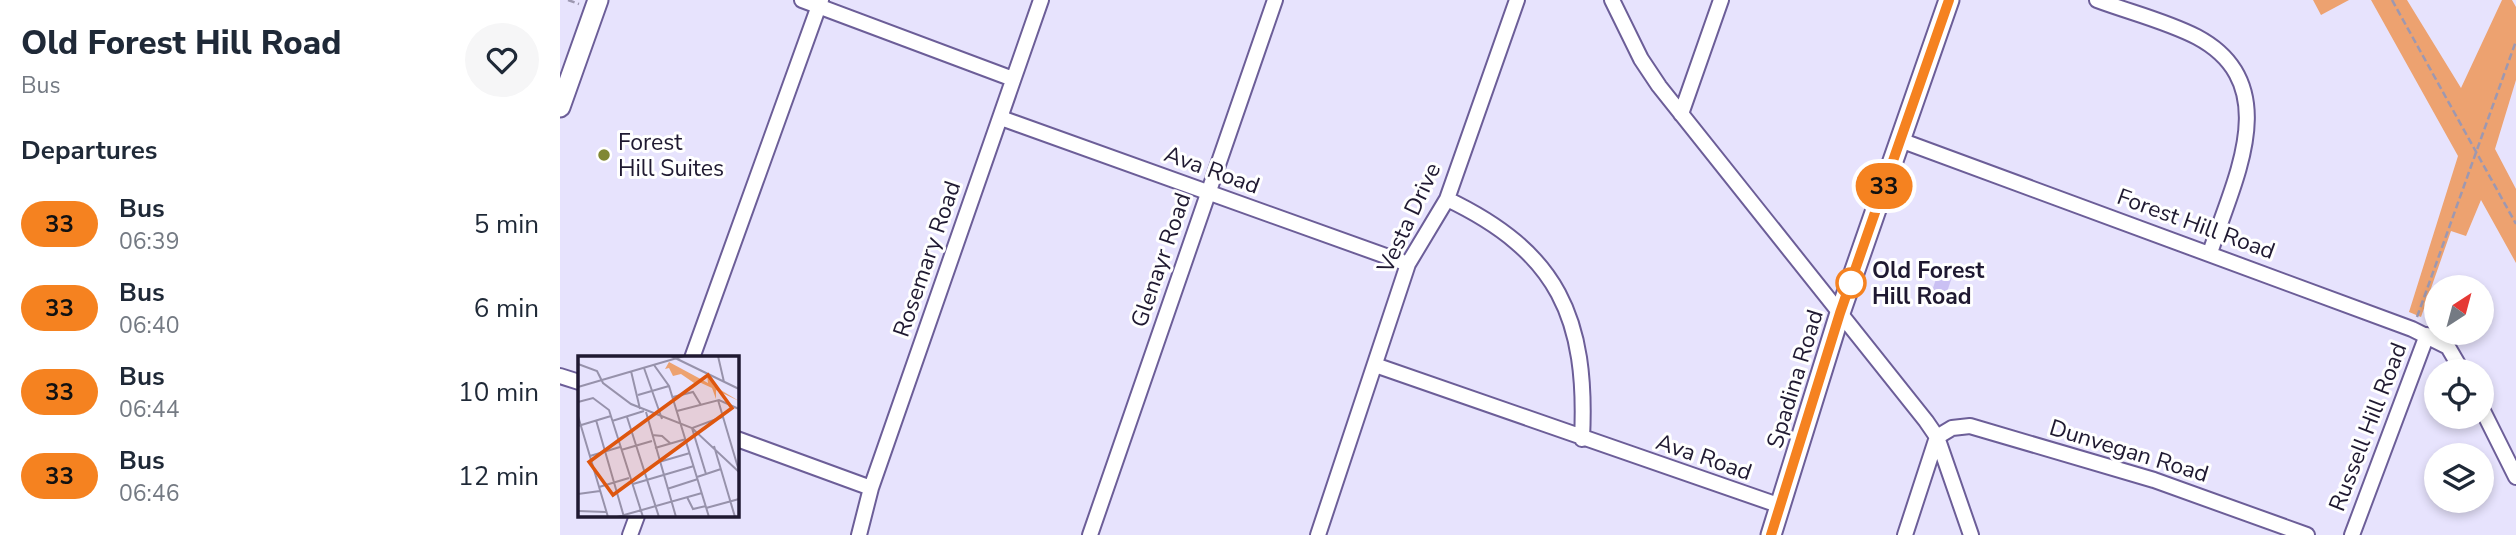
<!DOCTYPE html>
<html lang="en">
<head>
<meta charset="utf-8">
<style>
	body { margin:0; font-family:"Nunito Sans",sans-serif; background:#f6f6f7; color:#1f2937; height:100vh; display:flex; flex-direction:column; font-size:26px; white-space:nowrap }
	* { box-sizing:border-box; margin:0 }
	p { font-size:23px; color:#747a83 }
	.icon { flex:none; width:38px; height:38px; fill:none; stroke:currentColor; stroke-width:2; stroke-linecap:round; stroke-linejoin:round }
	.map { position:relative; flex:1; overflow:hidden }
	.panel { display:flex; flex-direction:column; background:#fff; width:560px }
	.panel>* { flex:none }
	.badge { padding:0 14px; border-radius:23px; font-size:24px; line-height:46px }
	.needle { width:46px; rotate:36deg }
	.buttons { position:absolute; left:1864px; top:275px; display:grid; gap:14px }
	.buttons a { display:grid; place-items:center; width:70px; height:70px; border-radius:50%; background:#fff; box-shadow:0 4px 10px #0003; font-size:35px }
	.map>.badge { position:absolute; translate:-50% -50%; box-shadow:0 0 0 4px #fff }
	h2 { padding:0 21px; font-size:26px; line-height:63px }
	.round { display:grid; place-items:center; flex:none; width:74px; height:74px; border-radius:37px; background:#f6f6f7 }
	.head { display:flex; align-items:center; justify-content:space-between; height:119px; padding:0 21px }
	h1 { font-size:33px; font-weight:800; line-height:52px }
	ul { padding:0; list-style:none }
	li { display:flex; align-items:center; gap:21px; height:84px; padding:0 21px }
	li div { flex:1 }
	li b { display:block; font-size:26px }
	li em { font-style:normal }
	li .badge { min-width:77px; font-weight:700; text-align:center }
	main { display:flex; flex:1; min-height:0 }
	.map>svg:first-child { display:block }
	.green { fill:#eda270 }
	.water { fill:#cac0f3 }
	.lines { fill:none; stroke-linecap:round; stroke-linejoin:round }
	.street-casing { stroke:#6c5e98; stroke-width:18 }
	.secondary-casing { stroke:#6c5e98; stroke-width:23 }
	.path { stroke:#9d98b1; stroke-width:2.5; stroke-dasharray:7 3.5; stroke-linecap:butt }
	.street { stroke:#fff; stroke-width:14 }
	.secondary { stroke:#fff; stroke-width:19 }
	.line-casing { stroke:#fff; stroke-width:16 }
	.line { stroke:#f58220; stroke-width:10 }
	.poi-dot { fill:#808733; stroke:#fff; stroke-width:2.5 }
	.stop-dot { fill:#fff; stroke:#f58220; stroke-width:3.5 }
	.labels { text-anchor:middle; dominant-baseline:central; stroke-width:6; stroke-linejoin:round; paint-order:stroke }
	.poi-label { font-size:23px; fill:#1f1931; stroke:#fff; text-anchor:start }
	.street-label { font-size:23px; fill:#1f1931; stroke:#fff }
	.stop-label { font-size:23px; font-weight:bold; fill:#1f1931; stroke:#fff; text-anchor:start }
	.inset-road { fill:none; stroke:#9792ab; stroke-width:2 }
	.view { fill:#de560e; fill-opacity:0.15; stroke:#de560e; stroke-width:3.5 }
	.inset-edge { fill:none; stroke:#1f1931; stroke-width:3.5 }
</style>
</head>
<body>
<main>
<section class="panel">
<div class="head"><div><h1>Old Forest Hill Road</h1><p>Bus</p></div><a class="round"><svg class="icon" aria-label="heart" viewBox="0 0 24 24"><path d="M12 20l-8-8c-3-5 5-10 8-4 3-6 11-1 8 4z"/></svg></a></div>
<h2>Departures</h2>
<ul>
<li><span class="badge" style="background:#f58220;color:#111">33</span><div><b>Bus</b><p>06:39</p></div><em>5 min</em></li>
<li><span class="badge" style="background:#f58220;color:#111">33</span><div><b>Bus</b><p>06:40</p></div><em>6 min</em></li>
<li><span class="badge" style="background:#f58220;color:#111">33</span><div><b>Bus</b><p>06:44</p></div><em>10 min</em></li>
<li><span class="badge" style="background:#f58220;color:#111">33</span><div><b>Bus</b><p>06:46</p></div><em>12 min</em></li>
</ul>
</section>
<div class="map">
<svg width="1956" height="535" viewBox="0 0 1956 535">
	<rect width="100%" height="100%" fill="#e7e3fd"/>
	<path class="green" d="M1753 0H1789L1761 15Z
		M1811 0H1847L1901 88 1942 0H1952L1956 7V80L1935 149 1956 189V263L1921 200 1906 236 1891 231 1861 317 1849 312 1898 156Z"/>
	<path class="water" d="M1379 270 1393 274 1384 301 1370 297Z"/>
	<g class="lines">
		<defs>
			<path id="street" d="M242 0 453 79
				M1052 0 1081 59 1099 86 1366 421 1377 437 1411 535
				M1537 0C1569 12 1606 21 1637 37 1727 85 1672 183 1650 253
				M1121 114 1161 0
				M441 118 848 264
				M1340 140 1852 329 1888 347 1902 371
				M887 199C998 252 1028 318 1022 439
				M132 358 261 0
				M815 365 1221 506
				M0 376 19 382
				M1922 409 1956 477
				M177 439 311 488
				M70 535 77 516
				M299 535 311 488 481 0
				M530 535 715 0
				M758 535 848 264 887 199 957 0
				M1345 535 1377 437 1392 428 1410 426 1594 480 1747 535
				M1792 535 1867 335"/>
			<path id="secondary" d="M0 107 38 0
				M1211 535 1280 313 1389 0"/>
		</defs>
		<use href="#street" class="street-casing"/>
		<use href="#secondary" class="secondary-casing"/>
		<path class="path" d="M8 0 19 4
			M1832 0 1956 224
			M1857 317 1956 41"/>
		<use href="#street" class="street"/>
		<use href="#secondary" class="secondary"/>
	</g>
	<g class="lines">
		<defs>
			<path id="line" d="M1211 535 1280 313 1389 0"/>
		</defs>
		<use href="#line" class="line-casing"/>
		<use href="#line" class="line"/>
	</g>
	<circle class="poi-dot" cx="44" cy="155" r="7"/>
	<circle class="stop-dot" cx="1291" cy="283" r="14"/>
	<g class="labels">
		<g class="poi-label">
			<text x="58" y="142">Forest<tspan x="58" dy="26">Hill Suites</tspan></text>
		</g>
		<g class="street-label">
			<text transform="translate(652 170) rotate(20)">Ava Road</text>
			<text transform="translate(849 218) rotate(-65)">Vesta Drive</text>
			<text transform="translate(1636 224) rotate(20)">Forest Hill Road</text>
			<text transform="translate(367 259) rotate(-71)">Rosemary Road</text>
			<text transform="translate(601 260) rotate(-71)">Glenayr Road</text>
			<text transform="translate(1235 379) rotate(-73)">Spadina Road</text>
			<text transform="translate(1808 427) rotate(-69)">Russell Hill Road</text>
			<text transform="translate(1569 451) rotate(17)">Dunvegan Road</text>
			<text transform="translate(1144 457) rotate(19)">Ava Road</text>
		</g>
		<g class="stop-label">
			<text x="1312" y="270">Old Forest<tspan x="1312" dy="26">Hill Road</tspan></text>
		</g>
	</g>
	<g transform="translate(18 356)">
		<rect width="161" height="161" fill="#e7e3fd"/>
		<path d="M91 6 130 27 129 19 133 21 136 30 161 45 138 34V43L134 32 121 26 119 29 103 18 95 20 91 12 87 13Z" fill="#eda270"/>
		<path class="inset-road" d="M93 0 161 33M140 0 146 26M0 8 19 15 25 27 53 48 114 72 161 116M76 9 91 30 131 161M66 12 84 63M53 15 62 53M0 31 106 0M60 39 91 30M95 41 115 36 123 49M140 44 161 115M0 46 15 42 31 54 65 161M99 55 141 44 161 53M68 56 98 161M0 60 30 161M49 61 81 161M18 64 46 161M34 65 66 55M0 70 33 60M74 79 84 80 93 88M136 90 157 161M77 92 108 83M43 94 74 85M12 100 42 91M81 106 112 97M128 118 114 72 144 61M119 121 143 113M55 128 116 110M21 131 51 122M89 133 120 123M0 138 22 135M109 141 115 153 128 150M128 152 161 143M0 155 28 156M39 161 124 137"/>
		<path class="view" d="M130 19 154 52 35 139 11 106Z"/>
		<rect width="161" height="161" class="inset-edge"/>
	</g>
</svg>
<div class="buttons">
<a><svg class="needle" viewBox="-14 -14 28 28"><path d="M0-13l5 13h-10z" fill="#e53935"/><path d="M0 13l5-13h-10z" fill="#747a83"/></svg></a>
<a><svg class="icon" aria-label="locate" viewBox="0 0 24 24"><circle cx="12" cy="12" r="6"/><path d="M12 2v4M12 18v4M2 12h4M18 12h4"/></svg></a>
<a><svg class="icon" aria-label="layers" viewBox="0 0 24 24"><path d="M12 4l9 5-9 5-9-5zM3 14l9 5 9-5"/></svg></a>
</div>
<b class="badge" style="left:1324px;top:186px;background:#f58220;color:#111">33</b>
</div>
</main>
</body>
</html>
